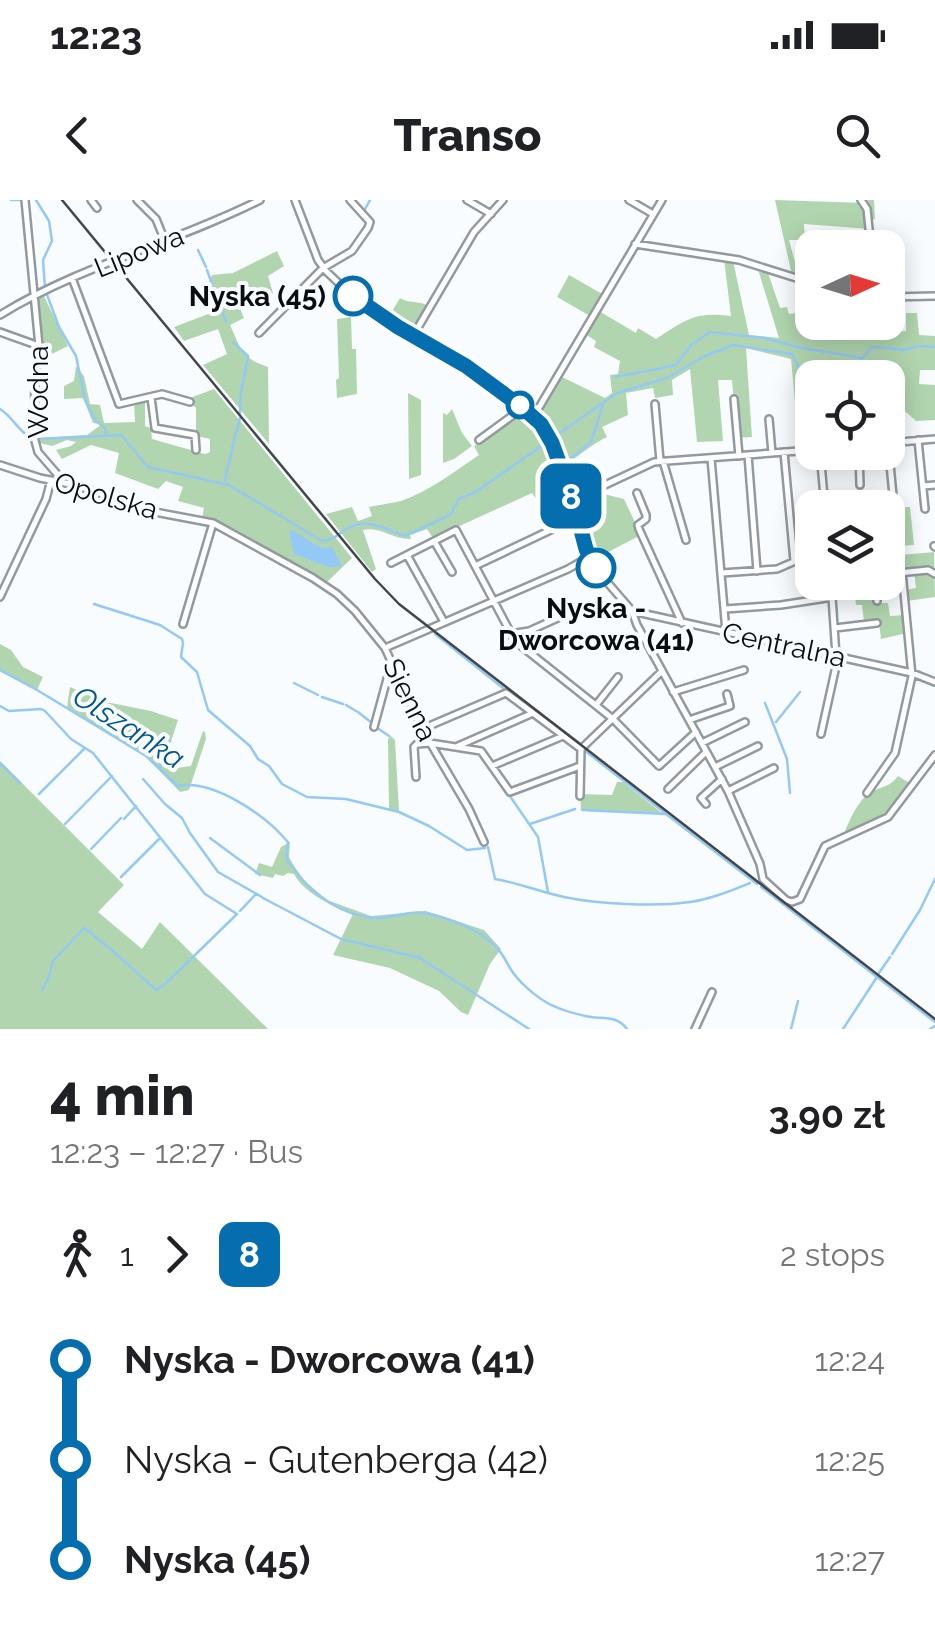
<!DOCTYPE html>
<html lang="en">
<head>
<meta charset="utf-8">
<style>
	body { margin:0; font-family:Raleway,sans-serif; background:#f2f2f2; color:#202124; height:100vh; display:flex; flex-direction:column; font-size:38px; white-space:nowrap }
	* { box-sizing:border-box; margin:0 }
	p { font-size:32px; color:#757577 }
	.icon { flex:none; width:55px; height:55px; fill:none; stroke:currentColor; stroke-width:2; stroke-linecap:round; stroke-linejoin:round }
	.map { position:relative; height:829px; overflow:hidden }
	.panel { display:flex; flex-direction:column; background:#fff; flex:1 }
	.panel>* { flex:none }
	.badge { padding:0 20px; border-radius:15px; font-size:35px; line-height:65px }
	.needle { width:65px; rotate:86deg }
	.tools { position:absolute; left:795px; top:30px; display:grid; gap:20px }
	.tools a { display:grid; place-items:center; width:110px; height:110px; border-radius:20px; background:#fff; box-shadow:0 5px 25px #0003; font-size:50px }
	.map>.badge { position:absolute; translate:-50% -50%; box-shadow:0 0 0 5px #fff }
	.legs { display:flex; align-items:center; gap:15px; height:110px; padding:0 50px; font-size:32px }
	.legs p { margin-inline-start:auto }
	.overview { display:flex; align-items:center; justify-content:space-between; height:170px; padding:0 50px }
	h1 { font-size:55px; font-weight:800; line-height:75px }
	ul { padding:0 50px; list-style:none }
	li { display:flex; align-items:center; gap:35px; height:100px; font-size:38px }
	li i { display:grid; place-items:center; width:15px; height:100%; margin:0 12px; background:currentColor }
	li i::after { content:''; width:25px; height:25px; margin:-12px; border:8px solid; border-radius:50%; background:#fff }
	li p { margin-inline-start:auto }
	li:first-child i { background:linear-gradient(#0000 50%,currentColor 0) }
	li:last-child i { background:linear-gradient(currentColor 50%,#0000 0) }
	.status { display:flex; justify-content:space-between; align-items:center; height:70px; padding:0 50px; background:#fff; direction:ltr }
	.status svg { height:28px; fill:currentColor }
	header { display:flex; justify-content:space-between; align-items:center; height:130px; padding:0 50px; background:#fff; font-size:45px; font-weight:800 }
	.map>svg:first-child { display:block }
	.green { fill:#b1d6af }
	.water { fill:#94c8f5 }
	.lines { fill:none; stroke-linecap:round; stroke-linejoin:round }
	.stream { stroke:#94c8f5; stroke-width:2.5 }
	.minor-casing { stroke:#929aa0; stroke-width:10 }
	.minor { stroke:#fff; stroke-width:5 }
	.rail { stroke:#44474a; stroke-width:2.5 }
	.line-1-casing { stroke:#fff; stroke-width:22 }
	.line-1 { stroke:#056eaf; stroke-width:15 }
	.stop-1-dot { fill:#fff; stroke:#056eaf; stroke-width:5 }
	.labels { text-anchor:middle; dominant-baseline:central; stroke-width:8; stroke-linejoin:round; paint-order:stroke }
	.street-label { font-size:28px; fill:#0a0d0f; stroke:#f9fcff }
	.stop-label { font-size:28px; font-weight:bold; fill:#0a0d0f; stroke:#f9fcff; text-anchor:end }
	.water-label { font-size:30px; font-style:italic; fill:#00578d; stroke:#f9fcff }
</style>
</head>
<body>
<div class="status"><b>12:23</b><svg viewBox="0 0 49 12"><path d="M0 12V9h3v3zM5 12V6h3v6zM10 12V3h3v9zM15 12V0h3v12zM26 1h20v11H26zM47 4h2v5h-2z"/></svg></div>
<header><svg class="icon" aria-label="back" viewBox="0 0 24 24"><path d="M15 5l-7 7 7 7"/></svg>Transo<svg class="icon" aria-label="search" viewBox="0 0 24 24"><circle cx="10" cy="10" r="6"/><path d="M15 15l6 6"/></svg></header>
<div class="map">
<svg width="935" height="829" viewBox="0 0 935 829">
	<rect width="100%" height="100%" fill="#f9fcff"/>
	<path class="green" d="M775 0 865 3 868 0H874L875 19 869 20 870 29 804 24 805 40H789L799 77 792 75Z
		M277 51 284 66 268 76 273 93 261 100 254 89 236 99 244 118 230 125C241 149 241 158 268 167L269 244 203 165 227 154 218 129 184 141 174 127 211 113C206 99 206 89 212 75L233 73Z
		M724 59 733 61 749 135 779 138 757 66 767 70 780 108 787 107 789 114 810 111 813 123 832 124 833 127 878 123 879 130 886 129 887 133 906 131V113H917L919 135 935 136V170H920L919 184 935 185V220L916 221 899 206 888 207V178H812V223L797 224 791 159 746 148 752 237 737 238 732 180H718L723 241 697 242 690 169 672 180 673 195 655 198 653 188 626 193 628 215 602 227 607 237C590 245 577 258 561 267L538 216 560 176 605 198 612 193 610 175 618 174 620 161 594 147 596 141 585 134 599 111 636 133 638 128 656 139C685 120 695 111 731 116Z
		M569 75 604 95 590 116 557 97Z
		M43 94 68 146 50 155 48 148 41 147 36 98Z
		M400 98C409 104 419 100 428 106L415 127 408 129 388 118Z
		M351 117 352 149H356L357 194 337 198 336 180 339 178 337 119Z
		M76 166 84 176 90 204 100 205 104 223 135 222 134 201 145 198V226L151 228 152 239 205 254 210 252V239L196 236V208L187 199 214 189 352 358 327 382H323L245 340C232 329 219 322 202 318L204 308 178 301 183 287 166 281 158 289 115 273 119 253 91 245 62 259 56 250 71 246 76 242 67 240 52 246 36 242V238L87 235 102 224 93 223 83 198 64 199V186L74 181Z
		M408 193 421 200V275L409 279Z
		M452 209 462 233 472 246 454 259 443 263V213L447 215Z
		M524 210C546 231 555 255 565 284L537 300 532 293 433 338 427 329 410 335 411 339C394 340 380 326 363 330L376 369 372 372 326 314 352 307 358 321 372 316 369 307C379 305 392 303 401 301 428 292 455 271 479 255L474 246Z
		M600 286 604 294 624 299 641 335 591 361 573 300Z
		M910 307 914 345 888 347V308Z
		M934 352 935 397 907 401 906 390 916 388 914 372H902L900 355Z
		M875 393 877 403H888L890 416 906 415 907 433 881 439 879 422H864L862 405H856L855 395Z
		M0 444 11 450 23 467 43 477 37 490 0 470Z
		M70 487 106 502 151 511 178 520 164 563 176 568 191 566 203 531 205 532 206 539 189 590 180 592 145 556 67 507Z
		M391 536 395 540 399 611 389 609 388 539Z
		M0 561 124 685 98 712 142 749 160 722 268 829H0Z
		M898 576 911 584C888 615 884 620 847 633L845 631C850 619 858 601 869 593 880 586 888 589 898 576Z
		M617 582H623L663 614 581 610 580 594 612 595Z
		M290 642 289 657 301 678 327 700 371 716 426 711 484 730 501 749 490 764 468 815 461 812 439 791 390 768 333 755 353 714C332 706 305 694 294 674L288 673 283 676 275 674 273 678 255 674 259 663 272 667 281 647Z"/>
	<path class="water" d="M292 330 321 348 332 347 342 366 328 367 294 354 289 331Z"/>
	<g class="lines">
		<path class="stream" d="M11 0H20
			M36 0 49 21 52 41 43 60 45 88
			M364 11 370 0
			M198 50 206 67
			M207 70 212 84
			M213 87 226 121
			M46 92 59 127 76 156 85 200 96 221 105 228 106 233
			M233 142 248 156 241 192 240 213
			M642 172 676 165 692 144 710 132 765 138 797 147 862 158
			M615 177 640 172
			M0 209C13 217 18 231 31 238
			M237 231 240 218
			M39 239 121 235 148 267 229 285 322 341C332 340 335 337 343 331 365 316 384 328 405 336L450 315 459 299 477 291 617 193 667 178 705 156 733 145 792 154 802 174 810 177 850 169 855 167 871 148 876 147 905 150 918 146 935 147
			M225 280 236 232
			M562 286 557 270 591 242 603 204
			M94 404 160 425 182 439 183 443 181 457 197 472 208 510 250 546 258 559 269 566 282 584 307 597 346 599 399 612 429 626 467 650 485 648
			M435 434 508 492
			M0 470 37 490 146 556 178 586C213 579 265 615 287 641
			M294 483 318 495
			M322 497 343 504
			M765 503 787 559 790 593
			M346 505 356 511
			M0 506 9 511 41 509 45 511 71 539 93 553 205 694 237 714
			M358 512 372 523
			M776 522 800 492
			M376 527 389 536
			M584 550 665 613
			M0 563 20 583
			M160 567 170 541
			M492 570 538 637 548 692
			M143 579 165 604 182 618 190 633 218 672 262 697
			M39 594 84 549
			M582 610 666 614 757 684
			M124 619 136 606
			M65 624 112 576
			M530 624 575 609
			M210 638 260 675
			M288 642C287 648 286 653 287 658 287 663 292 667 295 670 312 695 344 717 377 718 395 718 412 709 430 714 454 720 481 730 497 748 504 755 508 766 514 774 523 786 542 802 556 807 564 811 577 814 585 816 601 820 616 814 627 829
			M488 647 495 679C519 683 540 692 564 697 597 704 656 707 690 702 711 699 730 691 750 683
			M91 649 121 618
			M121 677 159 639
			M761 687 935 822
			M263 698 341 739 420 758 529 829
			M240 711 256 694
			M892 754 920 710 935 679
			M195 755 236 715
			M879 773 890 757
			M42 790 49 777 53 761 84 728 113 751 156 790 163 786 194 756
			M791 829 798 801
			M843 829 877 777
			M930 829 935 826"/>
		<defs>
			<path id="minor" d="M25 0 39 146 35 177 34 237 38 252 57 274 59 281
				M91 0 97 8
				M137 0 156 19 165 41
				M295 0 318 60 326 71 350 94 397 127 466 166 523 208 541 224 552 243 573 300 587 353 595 368 632 411 637 425 728 591 760 664 763 679 786 700 792 702 800 699 825 646 888 617 935 555
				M467 0 491 14
				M629 0 653 14
				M861 0 867 9 871 48
				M635 44 739 60 812 83
				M72 78 119 204 162 194 190 202
				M888 97 935 96
				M0 115C81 65 175 43 260 0
				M0 132 39 146
				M259 133 323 68 352 51 368 28 370 22 350 0
				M413 136 474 32 503 0
				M151 197 155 228 195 235 196 250
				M734 199 739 256
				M655 204 660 261
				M534 216 662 0
				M769 219 772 253
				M479 240 523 208
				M918 240 925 309
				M888 243 894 306
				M888 243 935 239
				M784 252 794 361
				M820 252 825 308
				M859 252 860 285
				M748 255 757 371
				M711 258 726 432
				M663 261 686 340
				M0 265 40 278 75 285 155 312 213 323 313 378 337 394 355 411 385 448 422 529 469 609 484 642
				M923 286 935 285
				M637 293 646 315V319L638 325 639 329 682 423
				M573 300 654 262 812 250
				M434 341 452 372
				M934 346 935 347
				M407 355 444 422
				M391 363 456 330 515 441 613 519 659 566 696 532
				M475 366 576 318
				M722 373 777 369 800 359 812 356
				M888 374 928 370 935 374
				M831 382 836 456
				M874 382 877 401
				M0 397 46 299 51 280
				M725 409 781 405 833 397
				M632 411 912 473 935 482
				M183 424 213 323
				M835 428 877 423
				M510 434 529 431 560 417
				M385 448 568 369 589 357
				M673 492 744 470
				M596 505 618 477
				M689 520 730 506 727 494
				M374 527 390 468
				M422 529 506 493 581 549
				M821 534 838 457
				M702 543 745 522
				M458 546 533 513
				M582 548 662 471
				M492 566 563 536
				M715 567 758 546
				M416 577 414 547 417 544 430 543 481 551 510 592 580 566
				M668 589 706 552
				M728 591 774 568
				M867 593 895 553 912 476 902 372
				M580 596 581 549
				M706 604 701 598 722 579
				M695 829 712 792"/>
		</defs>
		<use href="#minor" class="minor-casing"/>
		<use href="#minor" class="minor"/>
		<path class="rail" d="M62 0 375 379 399 404 935 819"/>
	</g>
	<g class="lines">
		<defs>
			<path id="line-1" d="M353 96 398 127 466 166 523 208 541 224 552 243 573 300 586 349 596 368"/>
		</defs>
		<use href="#line-1" class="line-1-casing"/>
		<use href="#line-1" class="line-1"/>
	</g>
	<g class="stop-1-dot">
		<circle cx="353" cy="96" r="18"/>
		<circle cx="520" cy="205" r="12"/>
		<circle cx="596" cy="368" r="18"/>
	</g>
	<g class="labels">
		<g class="street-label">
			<text transform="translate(139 52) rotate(-22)">Lipowa</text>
			<text transform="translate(38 192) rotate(-90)">Wodna</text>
			<text transform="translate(106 296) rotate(16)">Opolska</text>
			<text transform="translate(784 445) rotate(12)">Centralna</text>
			<text transform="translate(410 500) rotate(64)">Sienna</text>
		</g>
		<g class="stop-label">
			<text x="326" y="96">Nyska (45)</text>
			<text x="596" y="408" text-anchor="middle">Nyska -<tspan x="596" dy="32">Dworcowa (41)</tspan></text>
		</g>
		<g class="water-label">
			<text transform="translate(129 527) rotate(33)">Olszanka</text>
		</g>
	</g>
</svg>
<div class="tools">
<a><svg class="needle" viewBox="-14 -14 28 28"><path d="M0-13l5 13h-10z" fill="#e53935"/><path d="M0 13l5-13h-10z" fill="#757577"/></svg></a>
<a><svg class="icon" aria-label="locate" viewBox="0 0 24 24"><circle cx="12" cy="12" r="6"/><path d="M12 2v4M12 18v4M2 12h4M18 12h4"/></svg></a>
<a><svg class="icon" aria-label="layers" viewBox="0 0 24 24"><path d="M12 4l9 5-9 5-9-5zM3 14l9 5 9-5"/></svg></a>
</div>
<b class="badge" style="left:571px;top:296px;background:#056eaf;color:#fff">8</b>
</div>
<section class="panel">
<div class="overview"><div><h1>4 min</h1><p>12:23 – 12:27 · Bus</p></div><b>3.90 zł</b></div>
<div class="legs"><svg class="icon" aria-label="walk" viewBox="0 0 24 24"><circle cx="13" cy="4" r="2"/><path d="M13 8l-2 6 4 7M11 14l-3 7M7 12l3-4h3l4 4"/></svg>1<svg class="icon" aria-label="forward" viewBox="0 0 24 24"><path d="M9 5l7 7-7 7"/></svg><b class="badge" style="background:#056eaf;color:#fff">8</b><p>2 stops</p></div>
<ul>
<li><i style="color:#056eaf"></i><b>Nyska - Dworcowa (41)</b><p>12:24</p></li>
<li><i style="color:#056eaf"></i><span>Nyska - Gutenberga (42)</span><p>12:25</p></li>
<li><i style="color:#056eaf"></i><b>Nyska (45)</b><p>12:27</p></li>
</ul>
</section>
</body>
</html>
